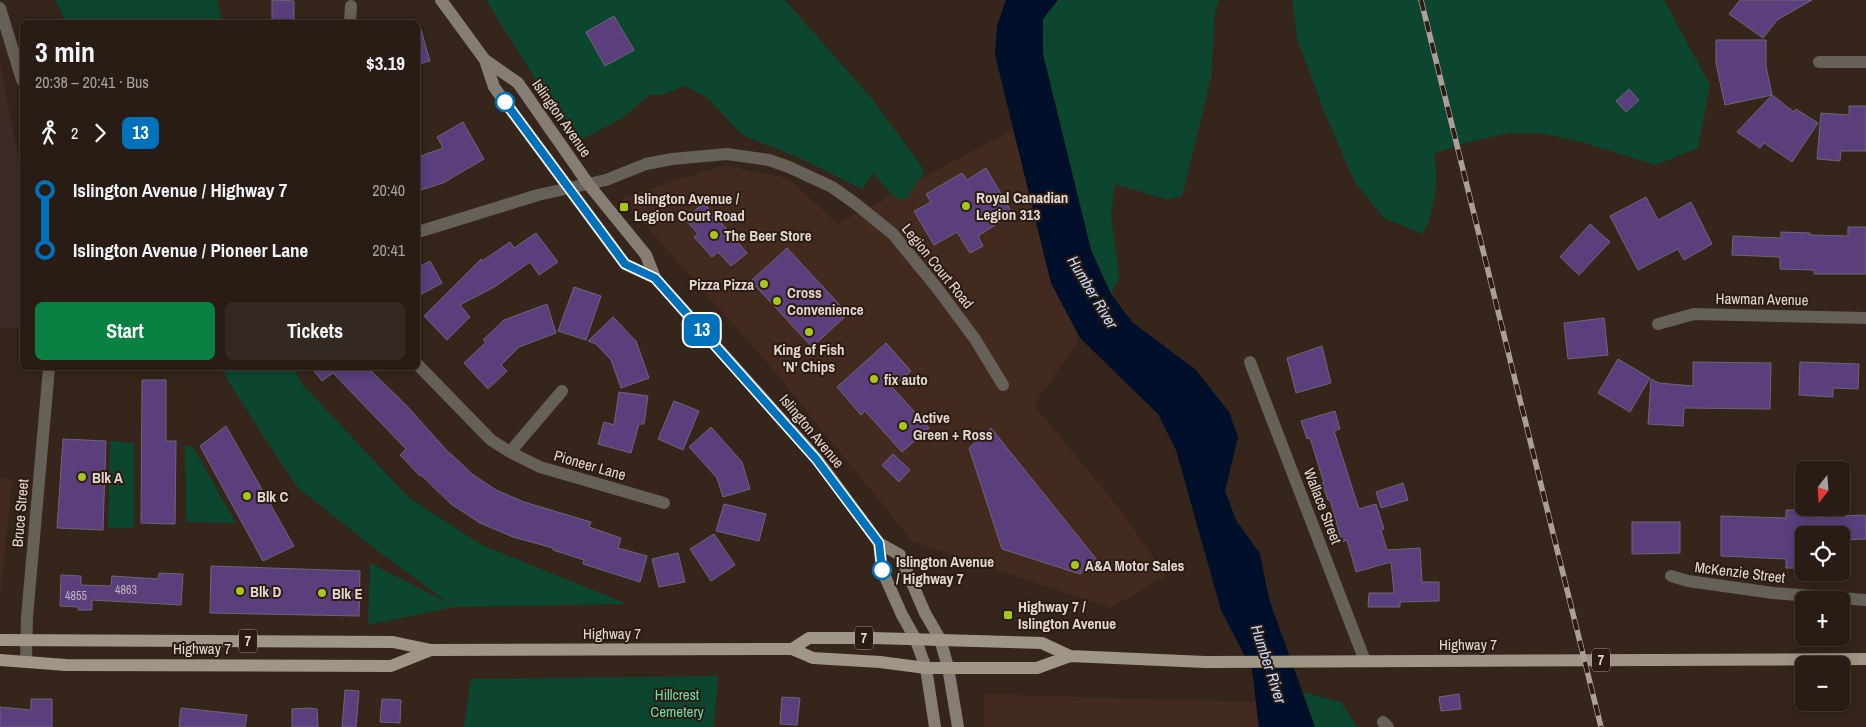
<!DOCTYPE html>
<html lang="en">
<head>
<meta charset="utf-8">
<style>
	body { margin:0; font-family:"Archivo Narrow",sans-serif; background:#342922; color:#f1f3f6; height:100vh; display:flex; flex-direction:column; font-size:19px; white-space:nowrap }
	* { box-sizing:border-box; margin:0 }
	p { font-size:16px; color:#a5a1a0 }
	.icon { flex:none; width:28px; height:28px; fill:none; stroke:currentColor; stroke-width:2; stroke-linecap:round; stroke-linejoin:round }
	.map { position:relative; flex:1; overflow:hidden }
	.side { position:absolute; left:20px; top:20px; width:400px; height:350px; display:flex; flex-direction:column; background:#281c14; border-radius:8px; box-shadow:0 2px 12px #0003,0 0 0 1px #443a34 }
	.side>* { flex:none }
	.badge { padding:0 10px; border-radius:8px; font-size:18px; line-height:32px }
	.needle { width:32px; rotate:197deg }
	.controls { position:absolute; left:1795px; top:461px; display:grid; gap:10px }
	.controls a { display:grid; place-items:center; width:55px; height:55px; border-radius:8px; background:#281c14; box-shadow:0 2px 12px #0003,0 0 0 1px #443a34; font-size:25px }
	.map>.badge { position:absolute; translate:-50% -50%; box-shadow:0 0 0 2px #fff }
	.legs { display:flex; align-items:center; gap:8px; height:55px; padding:0 15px; font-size:16px }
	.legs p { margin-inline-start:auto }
	.head { display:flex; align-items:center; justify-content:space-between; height:85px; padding:0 15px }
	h1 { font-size:28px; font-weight:700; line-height:38px }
	.action { display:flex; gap:10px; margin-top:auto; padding:10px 15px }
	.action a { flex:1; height:58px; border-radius:8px; background:#0b8043; color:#fff; font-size:20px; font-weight:700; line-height:58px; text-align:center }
	.action a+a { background:#342922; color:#f1f3f6 }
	ul { padding:0 15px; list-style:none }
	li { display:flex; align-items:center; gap:18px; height:60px; font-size:19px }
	li i { display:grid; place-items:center; width:8px; height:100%; margin:0 6px; background:currentColor }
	li i::after { content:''; width:12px; height:12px; margin:-6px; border:4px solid; border-radius:50%; background:#281c14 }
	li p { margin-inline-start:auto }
	li:first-child i { background:linear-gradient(#0000 50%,currentColor 0) }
	li:last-child i { background:linear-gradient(currentColor 50%,#0000 0) }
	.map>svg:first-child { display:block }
	.built { fill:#422b1e }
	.education { fill:#3e2b28 }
	.green { fill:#0d462f }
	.water { fill:#00102a }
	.building { fill:#5a3f7c; stroke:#6d6679 }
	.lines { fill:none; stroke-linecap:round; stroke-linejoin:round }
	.street { stroke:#656058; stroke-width:12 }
	.secondary { stroke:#867e72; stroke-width:12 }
	.primary { stroke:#a09686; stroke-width:12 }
	.rail-casing { stroke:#ab9f97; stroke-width:5.5 }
	.rail { stroke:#2b1b12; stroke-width:4; stroke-dasharray:11; stroke-linecap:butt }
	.line-1-casing { stroke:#fff; stroke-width:11 }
	.line-1 { stroke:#0072bc; stroke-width:8 }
	.stop-1-dot { fill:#fff; stroke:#0072bc; stroke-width:2.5 }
	.poi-dot { fill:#a8c71c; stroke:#2b1b12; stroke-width:2 }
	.labels { text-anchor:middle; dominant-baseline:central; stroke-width:4; stroke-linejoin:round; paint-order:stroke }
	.number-label { font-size:12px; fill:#c1b2bc }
	.shield { fill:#2b1b12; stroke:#ac9f98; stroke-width:1 }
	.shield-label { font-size:14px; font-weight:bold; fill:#e3d8d1 }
	.street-label { font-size:15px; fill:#e3d8d1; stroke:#2b1b12 }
	.poi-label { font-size:15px; font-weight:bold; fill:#e3d8d1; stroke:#2b1b12; text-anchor:start }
	.stop-label { font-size:15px; font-weight:bold; fill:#e3d8d1; stroke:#2b1b12; text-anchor:start }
	.park-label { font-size:15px; fill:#6adda9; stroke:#2b1b12 }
	.water-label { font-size:16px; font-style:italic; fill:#c1dafa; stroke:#2b1b12 }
</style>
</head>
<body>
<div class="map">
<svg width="1866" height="727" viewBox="0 0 1866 727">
	<rect width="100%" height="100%" fill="#35251b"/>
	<path class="built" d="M1013 129 1051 283 1080 338 1034 405 1123 513 1166 576 1110 608 912 541 775 372 621 198 724 165 788 178 838 224Z
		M0 478 12 479 0 599Z
		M984 694 1256 702 1258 727H984Z"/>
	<path class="education" d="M0 63 22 177V328H0Z"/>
	<path class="green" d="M55 0H217L223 22H66Z
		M486 0H785L872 99 925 171 906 199H896L873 173 862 189 802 159 742 135 708 98 685 86 662 95H650L622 118 581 140 537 82Z
		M1058 0H1219L1215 13 1211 78 1182 196 1168 200 1115 184 1111 216 1119 277 1111 294 1091 250 1043 54V19Z
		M1292 0H1664L1710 85 1698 148 1655 165 1582 142 1539 133H1509L1465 143 1434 154C1439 182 1435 209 1423 234L1384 218 1354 181 1321 104 1297 38Z
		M221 368H294L302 384 409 498 482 545 627 604 454 607 368 625 370 563 450 604 378 551 297 487 233 389Z
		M110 441 134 443V528H108Z
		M185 445 193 447 236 523 186 522Z
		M718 676 714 727H464L471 679Z
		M1303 692 1341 702 1357 727H1315Z"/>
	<path class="water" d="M1006 0H1058L1043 19V54L1091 250 1111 294 1132 322 1196 370 1229 412 1238 437 1225 491 1236 520 1260 554 1269 599 1315 727H1259L1252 670 1221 610 1176 450 1158 414 1080 338 1051 283 995 55 997 26Z"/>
	<path class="building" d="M272 0 294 1V22H272Z
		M1740 0H1812L1777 20 1763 38 1729 14Z
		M614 16 634 50 605 66 586 32Z
		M418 30H421L430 61 418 64Z
		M1716 40H1766V66L1772 95 1725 105 1716 63Z
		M1629 89 1639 100 1626 112 1616 101Z
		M1772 95 1794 112 1796 109 1818 123 1792 162 1764 143 1760 148 1737 132Z
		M1849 106H1866V151H1841L1840 161 1817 159 1821 113 1849 115Z
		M463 122 484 159 443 183 421 190 418 180V157L443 148 437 137Z
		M986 168 1011 211 1004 215 1006 218 978 236 983 246 970 253 957 232 934 245 914 211 931 202 926 194 962 173 967 180Z
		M1646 197 1658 220 1691 202 1712 244 1684 260 1678 249 1638 270 1610 216Z
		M704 203 747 253 731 266 718 252 712 257 694 237 698 234 685 219Z
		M1590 224 1610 242 1579 275 1560 257Z
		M1848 227H1866V274H1814V270L1780 269V257L1732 255 1733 236 1781 238V232L1810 233V235L1848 236Z
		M536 233 558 262 539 275 530 262 496 286 460 305 470 317 447 340 424 316 481 259 482 261 510 242 514 248Z
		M787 248 848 314 812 347 751 281Z
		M430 261 442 283 418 296V267Z
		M574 287 601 296 586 340 558 331Z
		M547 304 556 333 519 347 501 365 507 371 488 389 464 363 486 342 483 340 504 320Z
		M613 317 636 341 649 378 621 388 611 360 596 344 588 341Z
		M1604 318 1608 355 1568 359 1564 323Z
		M886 343 911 371 892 387 929 428 902 452 865 411 861 415 837 387Z
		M1322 346 1331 383 1296 393 1287 358Z
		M1618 359 1650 378 1630 412 1598 393Z
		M1693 362 1771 363 1770 409 1684 408 1683 426 1648 424 1651 379 1659 383 1693 386Z
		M1800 362 1859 364 1858 389 1833 388V397L1799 395Z
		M312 368H368L406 405 450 454V453L472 474 496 490 524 502 591 522 589 527 621 538 618 548 647 556 640 582 583 564 584 560 553 550V548L513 537 480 523 451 504 421 475 420 476 400 455 406 449 333 373 322 381Z
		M142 380H166V441H176L175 524 141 523Z
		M619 392 648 396 644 424H639L631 453 598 444 604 422 614 425Z
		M674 401 699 411 683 450 658 439Z
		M1335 411 1340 429 1334 431 1359 509 1376 504 1384 529 1381 530 1387 550 1420 548 1422 582H1439V601L1400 602V607H1368L1369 593H1394L1391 562 1356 572 1347 540 1342 542 1330 500H1328L1322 483H1324L1310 438 1307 439 1301 421Z
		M226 426 294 546 263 561 200 446Z
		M711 427 742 462 750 489 723 497 717 478 689 447Z
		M991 428 1097 560 1080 574 1002 549 969 448Z
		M63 439 106 441 103 530 57 528Z
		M893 454 910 470 899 482 882 465Z
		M1403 483 1408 500 1381 508 1376 492Z
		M724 504 766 514 759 541 716 531Z
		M1786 510H1818V517L1865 515 1866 539 1841 540V535H1804V568H1786V559L1721 556V516L1786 518Z
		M1632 522H1680V553L1632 554Z
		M714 534 735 565 711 581 690 549Z
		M678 553 685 582 659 587 652 559Z
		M211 566 360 571 359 616 210 613Z
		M159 573 183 574 181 605 92 600V610H78V607L60 606 61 575 81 576V585L111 586 112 576 158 579Z
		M345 690 359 691 356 727H342Z
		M1459 694 1461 709 1441 711 1439 697Z
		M782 697 800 698 797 725 780 724Z
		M31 699H52V727H0V707L31 710Z
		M382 699 401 700 400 723 380 722Z
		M181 708 247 715 245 727H179Z
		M310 708 317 709 318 727H292V709Z"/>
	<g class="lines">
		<path class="street" d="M0 8 22 80
			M350 22 351 6
			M1819 62H1866
			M418 232 538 195 606 180 646 164 672 159 727 154 769 160 789 167 832 187 856 204 893 234 937 288 975 339 1003 385
			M1658 324 1694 314 1866 318
			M1250 362 1365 661
			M418 365 491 440 510 452 540 467 664 503
			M510 452 562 391
			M1671 576 1688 581 1773 593 1866 600
			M26 662 27 617 49 368
			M1383 722 1388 727"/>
		<path class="secondary" d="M441 0 485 60 518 83 589 185 646 255 655 278 817 459 879 543 900 555 925 613 940 639 948 667 958 727
			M485 60 494 87 625 264 655 278
			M879 543 882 570 902 615 915 638 926 668 935 727"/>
		<path class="primary" d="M0 640 393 642 431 650 792 649 813 658 880 662 926 668H1037L1070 656
			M792 649 809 638H873L1042 643 1070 656 1205 662 1866 659
			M0 660 66 665 391 666 431 650"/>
		<defs>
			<path id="rail" d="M1421 0 1601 727"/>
		</defs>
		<use href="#rail" class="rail-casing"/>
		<use href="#rail" class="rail"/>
	</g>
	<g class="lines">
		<defs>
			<path id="line-1" d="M505 102 625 264 655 278 816 459 879 543 882 570"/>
		</defs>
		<use href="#line-1" class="line-1-casing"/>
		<use href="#line-1" class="line-1"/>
	</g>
	<g class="stop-1-dot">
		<circle cx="505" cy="102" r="9"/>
		<circle cx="882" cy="570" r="9"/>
	</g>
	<g class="poi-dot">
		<circle cx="966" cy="206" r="5"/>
		<rect x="619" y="202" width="10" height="10" rx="2.5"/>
		<circle cx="714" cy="235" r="5"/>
		<circle cx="764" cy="284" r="5"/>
		<circle cx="777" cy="301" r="5"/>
		<circle cx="809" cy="332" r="5"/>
		<circle cx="874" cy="379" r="5"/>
		<circle cx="903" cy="426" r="5"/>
		<circle cx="82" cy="477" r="5"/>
		<circle cx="247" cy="496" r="5"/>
		<circle cx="1075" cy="565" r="5"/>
		<circle cx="240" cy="591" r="5"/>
		<circle cx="322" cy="593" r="5"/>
		<rect x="1003" y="610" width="10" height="10" rx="2.5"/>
	</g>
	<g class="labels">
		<g class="number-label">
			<text x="126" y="590">4863</text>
			<text x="76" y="596">4855</text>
		</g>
		<g class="shield">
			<rect x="855" y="626.5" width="18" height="23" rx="4"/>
			<rect x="239" y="629.5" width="18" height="23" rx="4"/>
			<rect x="1592" y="648.5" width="18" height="23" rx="4"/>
		</g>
		<g class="shield-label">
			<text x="864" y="638">7</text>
			<text x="248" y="641">7</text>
			<text x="1601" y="660">7</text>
		</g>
		<g class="street-label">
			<text transform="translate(562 118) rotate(55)">Islington Avenue</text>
			<text transform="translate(938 266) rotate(51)">Legion Court Road</text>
			<text transform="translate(1762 299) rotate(1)">Hawman Avenue</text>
			<text transform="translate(812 431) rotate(50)">Islington Avenue</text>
			<text transform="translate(590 465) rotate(16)">Pioneer Lane</text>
			<text transform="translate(1323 506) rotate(69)">Wallace Street</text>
			<text transform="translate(20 513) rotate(-85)">Bruce Street</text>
			<text transform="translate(1740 572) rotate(7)">McKenzie Street</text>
			<text x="612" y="633">Highway 7</text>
			<text x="1468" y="644">Highway 7</text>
			<text x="202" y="648">Highway 7</text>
		</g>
		<g class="poi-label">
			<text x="976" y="197">Royal Canadian<tspan x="976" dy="17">Legion 313</tspan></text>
			<text x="634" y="198">Islington Avenue /<tspan x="634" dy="17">Legion Court Road</tspan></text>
			<text x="724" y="235">The Beer Store</text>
			<text x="754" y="284" text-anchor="end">Pizza Pizza</text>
			<text x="787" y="292">Cross<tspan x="787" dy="17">Convenience</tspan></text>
			<text x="809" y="349" text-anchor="middle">King of Fish<tspan x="809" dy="17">'N' Chips</tspan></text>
			<text x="884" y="379">fix auto</text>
			<text x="913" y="417">Active<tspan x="913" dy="17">Green + Ross</tspan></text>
			<text x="92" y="477">Blk A</text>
			<text x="257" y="496">Blk C</text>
			<text x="1085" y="565">A&amp;A Motor Sales</text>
			<text x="250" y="591">Blk D</text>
			<text x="332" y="593">Blk E</text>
			<text x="1018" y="606">Highway 7 /<tspan x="1018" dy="17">Islington Avenue</tspan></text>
		</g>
		<g class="stop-label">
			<text x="896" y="561">Islington Avenue<tspan x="896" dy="17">/ Highway 7</tspan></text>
		</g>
		<g class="park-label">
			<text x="677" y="694">Hillcrest<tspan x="677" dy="17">Cemetery</tspan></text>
		</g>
		<g class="water-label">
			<text transform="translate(1093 292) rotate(59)">Humber River</text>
			<text transform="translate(1269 664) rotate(72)">Humber River</text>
		</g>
	</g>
</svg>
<div class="controls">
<a><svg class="needle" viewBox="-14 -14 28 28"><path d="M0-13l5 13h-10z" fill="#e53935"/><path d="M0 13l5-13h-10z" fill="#a5a1a0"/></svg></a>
<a><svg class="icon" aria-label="locate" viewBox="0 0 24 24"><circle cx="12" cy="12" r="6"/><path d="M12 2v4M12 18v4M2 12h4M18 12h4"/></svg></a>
<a>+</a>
<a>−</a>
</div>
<b class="badge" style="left:702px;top:330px;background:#0072bc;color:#fff">13</b>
<section class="side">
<div class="head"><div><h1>3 min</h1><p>20:38 – 20:41 · Bus</p></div><b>$3.19</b></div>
<div class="legs"><svg class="icon" aria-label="walk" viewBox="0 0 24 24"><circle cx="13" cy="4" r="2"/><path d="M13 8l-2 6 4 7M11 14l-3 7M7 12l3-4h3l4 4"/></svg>2<svg class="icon" aria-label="forward" viewBox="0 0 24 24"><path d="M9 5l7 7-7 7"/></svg><b class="badge" style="background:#0072bc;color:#fff">13</b></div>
<ul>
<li><i style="color:#0072bc"></i><b>Islington Avenue / Highway 7</b><p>20:40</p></li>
<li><i style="color:#0072bc"></i><b>Islington Avenue / Pioneer Lane</b><p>20:41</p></li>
</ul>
<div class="action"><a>Start</a><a>Tickets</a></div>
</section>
</div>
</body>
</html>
